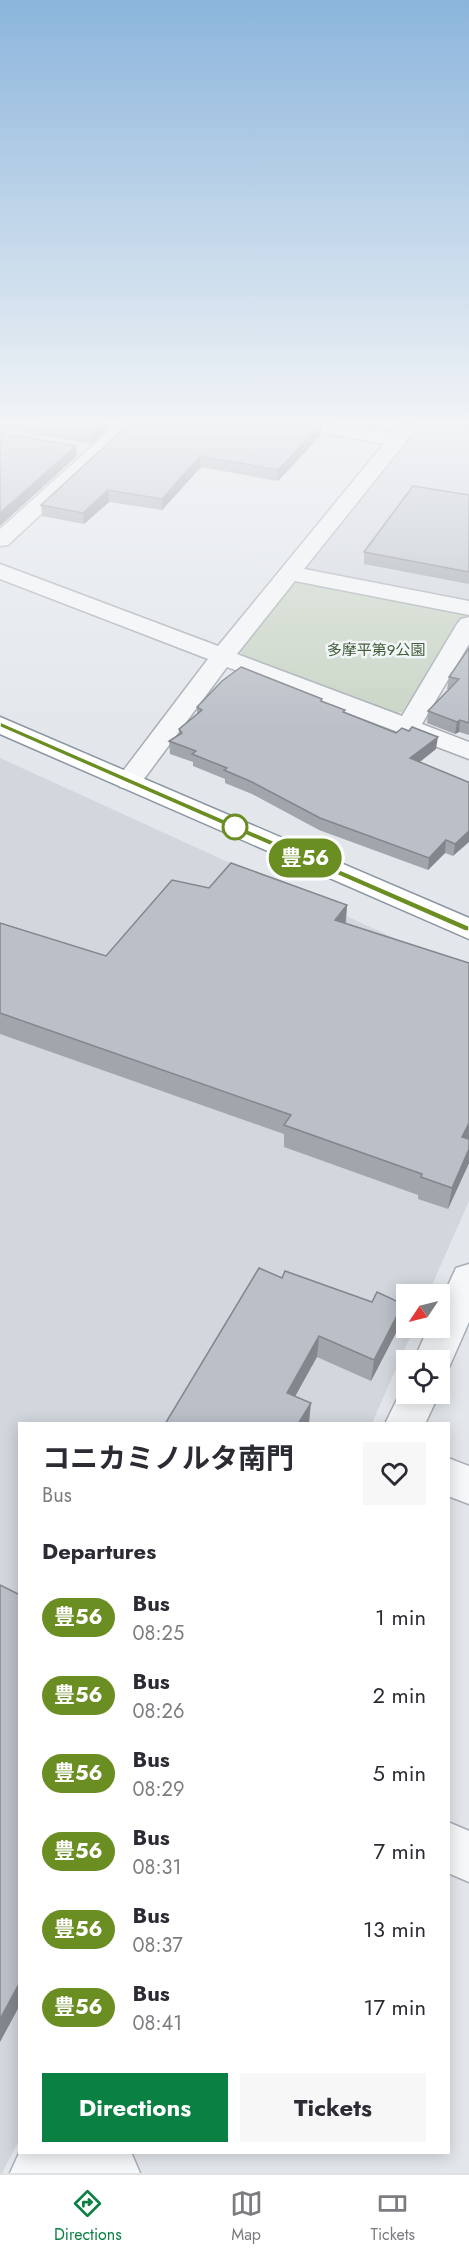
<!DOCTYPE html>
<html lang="en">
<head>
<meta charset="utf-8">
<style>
	body { margin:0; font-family:Jost,"Noto Sans JP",sans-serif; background:#f7f7f7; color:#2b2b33; height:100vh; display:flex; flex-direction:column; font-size:22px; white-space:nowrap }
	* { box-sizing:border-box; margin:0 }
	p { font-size:20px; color:#7c7c81 }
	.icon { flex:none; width:33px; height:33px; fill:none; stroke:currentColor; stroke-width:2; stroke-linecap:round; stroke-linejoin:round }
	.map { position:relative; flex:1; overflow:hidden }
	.details { position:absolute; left:18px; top:1422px; width:432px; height:732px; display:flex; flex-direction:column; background:#fff; border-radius:0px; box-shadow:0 3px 15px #0003 }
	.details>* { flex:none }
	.badge { padding:0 12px; border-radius:20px; font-size:21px; line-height:39px }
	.needle { width:39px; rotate:235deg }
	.tools { position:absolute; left:396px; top:1284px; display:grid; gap:12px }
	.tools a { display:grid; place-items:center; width:54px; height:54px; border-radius:0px; background:#fff; box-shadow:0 3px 15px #0003; font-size:30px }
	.map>.badge { position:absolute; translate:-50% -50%; box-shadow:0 0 0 3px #fff }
	h2 { padding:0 24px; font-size:22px; line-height:54px }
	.round { display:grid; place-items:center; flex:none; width:63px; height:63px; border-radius:0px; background:#f7f7f7 }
	.headline { display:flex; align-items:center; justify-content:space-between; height:102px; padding:0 24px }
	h1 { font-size:28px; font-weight:700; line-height:45px }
	.cta { display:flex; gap:12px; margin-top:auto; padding:12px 24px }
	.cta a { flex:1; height:69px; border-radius:0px; background:#0b8043; color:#fff; font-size:24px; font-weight:700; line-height:69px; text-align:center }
	.cta a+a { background:#f7f7f7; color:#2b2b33 }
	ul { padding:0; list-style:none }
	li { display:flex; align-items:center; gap:18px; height:78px; padding:0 24px }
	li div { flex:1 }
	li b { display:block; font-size:22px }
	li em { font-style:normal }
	li .badge { min-width:66px; font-weight:700; text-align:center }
	.tabs { display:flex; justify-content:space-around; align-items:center; height:84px; border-top:2px solid #e1e1e2; background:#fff; font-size:16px; color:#7c7c81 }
	.tabs a { display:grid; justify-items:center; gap:3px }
	.tabs .on { color:#0b8043 }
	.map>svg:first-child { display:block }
	.built { fill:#d2d6dd }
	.green { fill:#cad5c5 }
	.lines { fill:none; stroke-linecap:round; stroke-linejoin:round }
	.street-casing { stroke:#a8aeb5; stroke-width:3 }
	.secondary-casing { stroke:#a8aeb5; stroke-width:3 }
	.highway-casing { stroke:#8b95a1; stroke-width:3 }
	.street { fill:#f6f7f9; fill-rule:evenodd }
	.secondary { fill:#fff; fill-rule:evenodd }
	.highway { fill:#fff; fill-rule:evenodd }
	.wall { fill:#a1a5ac }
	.shaded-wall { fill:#83868c }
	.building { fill:#bbc0c8; stroke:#83868c; stroke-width:1.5 }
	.line { fill:#6b8e23; stroke:#fff; stroke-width:1.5 }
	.stop-dot { fill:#fff; stroke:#6b8e23; stroke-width:3 }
	.labels { text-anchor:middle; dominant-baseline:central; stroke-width:5; stroke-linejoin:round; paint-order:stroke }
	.far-park-label { font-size:15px; fill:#425e39; stroke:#f3f6f8 }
</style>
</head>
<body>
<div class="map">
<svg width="469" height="2173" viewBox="0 0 469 2173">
	<rect width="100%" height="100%" fill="#e3e7eb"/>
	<path class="built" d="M410 424H469V608L290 573Z
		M0 758 469 972V1201L428 1294H406V1328H414L372 1423 20 1424V2139L2 2173H0Z"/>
	<path class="green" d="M296 581 456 610 465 617 402 712 393 714 245 658 240 651Z"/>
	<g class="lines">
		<defs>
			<path id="street" d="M117 424H138L8 545 0 546V529Z
				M400 424H420L304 569 469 601V615L295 581 237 654 402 716 457 624 461 619 469 617V644L422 724 469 742V759L227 667 138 787 129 789 120 787 116 781 120 775 208 659 0 579V564L218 646Z
				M469 1264V1322L447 1372 440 1374V1360H414L428 1328H440V1303L456 1268Z
				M406 1381V1394H439L425 1424H385Z
				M448 1458 469 1466V1504L448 1496Z
				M448 1822 469 1831V1882L448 1873Z
				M20 2151 131 2152 140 2173H10Z"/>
			<path id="secondary" d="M297 424H338L397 434 404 436 407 440 404 444 397 446 307 430 300 428Z"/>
			<path id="highway" d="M0 717 469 918V939L0 734Z"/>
		</defs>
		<use href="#street" class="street-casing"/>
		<use href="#secondary" class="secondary-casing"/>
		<use href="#highway" class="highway-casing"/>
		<use href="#street" class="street"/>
		<use href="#secondary" class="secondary"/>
		<use href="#highway" class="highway"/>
	</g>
	<path class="wall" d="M0 424H114L92 444 0 428Z
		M129 424 321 435 278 481 201 467 162 510 109 502 84 524 42 516 41 505Z
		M352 424H379L375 428Z
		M469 495V584L364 564V552Z
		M469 648V735L459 732 455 734 427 723 428 711 449 690 447 689 449 677Z
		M322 699V701L344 712 436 749 420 762 468 782 453 856 445 853 428 870 319 830 252 794 225 783V779L193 766V762L170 754 169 741 179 735V729L197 714V707Z
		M209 888 347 905 346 924 469 963V1138L468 1139H469V1163L448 1209 418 1199V1195L284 1147V1134L0 1034V923L106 956Z
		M282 1278 372 1302 400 1325 371 1381 317 1357 165 1424Z"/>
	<path class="shaded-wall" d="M102 424H114L92 444V433Z
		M321 424V435L278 481V470Z
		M76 446 77 456 0 526V513Z
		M200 456 201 467 162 510V499Z
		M108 490 109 502 84 524 83 513Z
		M460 720 459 732 455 734 457 722Z
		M438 737 436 749 409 770 410 758Z
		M469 831V842L453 856 455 844Z
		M446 840 445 853 428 870 429 858Z
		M347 905 345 927 335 920Z
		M469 1123V1138L458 1158 462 1137Z
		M469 1149V1163L448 1209 452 1188Z
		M403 1304 400 1325 371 1381 374 1360Z
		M319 1336 317 1357 286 1413 287 1393Z
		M311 1403 309 1423 298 1424Z
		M20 1982V2005L0 2042V2019Z"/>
	<path class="building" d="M39 424H102L92 433Z
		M129 424H321L278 470 200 456 162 499 108 490 83 513 41 505Z
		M0 433 76 446 0 513Z
		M413 486 469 495V572L364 552Z
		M469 648V723L460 720 457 722 428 711 459 679 449 677Z
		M241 667 322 699 321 701 345 710 343 712 396 733 402 728 409 731 412 727 438 737 410 758 468 782H469V831L455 844 446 840 429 858 320 818 252 782 224 770 227 768 192 754 196 751 169 741 182 733 179 729 202 710 197 707 222 681Z
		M231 863 347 905 335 920 469 963V1123L462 1137 469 1139V1149L452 1188 421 1177 422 1174 284 1125 291 1115 0 1013V923L106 956 172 880 209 888Z
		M259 1268 282 1278 285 1271 372 1302 377 1292 403 1304 374 1360 319 1336 287 1393 311 1403 298 1424H165Z
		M0 1585 20 1595V1982L0 2019Z"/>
	<linearGradient id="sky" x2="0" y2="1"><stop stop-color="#8bb5dc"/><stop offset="0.58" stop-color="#f2f4f6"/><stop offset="1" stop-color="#f2f4f6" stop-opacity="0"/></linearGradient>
	<rect width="469" height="728" fill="url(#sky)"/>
	<path class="line" d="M0 722 469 926V931H465L0 727Z"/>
	<circle class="stop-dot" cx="235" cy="827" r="12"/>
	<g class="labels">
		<g class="far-park-label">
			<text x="376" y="650">多摩平第9公園</text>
		</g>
	</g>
</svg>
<div class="tools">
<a><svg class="needle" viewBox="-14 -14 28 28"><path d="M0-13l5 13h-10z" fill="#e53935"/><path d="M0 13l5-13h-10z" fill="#7c7c81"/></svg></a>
<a><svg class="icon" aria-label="locate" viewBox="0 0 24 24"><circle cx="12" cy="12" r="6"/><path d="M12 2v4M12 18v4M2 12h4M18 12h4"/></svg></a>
</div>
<b class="badge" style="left:305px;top:858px;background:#6b8e23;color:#fff">豊56</b>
<section class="details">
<div class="headline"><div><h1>コニカミノルタ南門</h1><p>Bus</p></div><a class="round"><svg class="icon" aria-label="heart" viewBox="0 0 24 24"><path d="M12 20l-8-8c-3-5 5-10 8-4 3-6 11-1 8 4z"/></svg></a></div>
<h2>Departures</h2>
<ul>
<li><span class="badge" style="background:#6b8e23;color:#fff">豊56</span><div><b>Bus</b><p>08:25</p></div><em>1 min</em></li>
<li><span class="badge" style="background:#6b8e23;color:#fff">豊56</span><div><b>Bus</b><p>08:26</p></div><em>2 min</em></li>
<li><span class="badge" style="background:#6b8e23;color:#fff">豊56</span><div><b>Bus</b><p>08:29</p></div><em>5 min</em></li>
<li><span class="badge" style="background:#6b8e23;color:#fff">豊56</span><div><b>Bus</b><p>08:31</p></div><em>7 min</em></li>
<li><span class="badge" style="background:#6b8e23;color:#fff">豊56</span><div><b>Bus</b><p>08:37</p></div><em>13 min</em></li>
<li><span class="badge" style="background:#6b8e23;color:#fff">豊56</span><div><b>Bus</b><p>08:41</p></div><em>17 min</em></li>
</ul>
<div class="cta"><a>Directions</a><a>Tickets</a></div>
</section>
</div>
<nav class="tabs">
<a class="on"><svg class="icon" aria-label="directions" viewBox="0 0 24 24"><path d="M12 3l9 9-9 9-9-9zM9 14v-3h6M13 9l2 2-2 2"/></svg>Directions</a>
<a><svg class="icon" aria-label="map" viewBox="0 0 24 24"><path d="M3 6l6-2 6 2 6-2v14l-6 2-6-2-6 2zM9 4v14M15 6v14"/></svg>Map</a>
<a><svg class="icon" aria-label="tickets" viewBox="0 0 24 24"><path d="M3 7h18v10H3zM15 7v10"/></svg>Tickets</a>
</nav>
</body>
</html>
